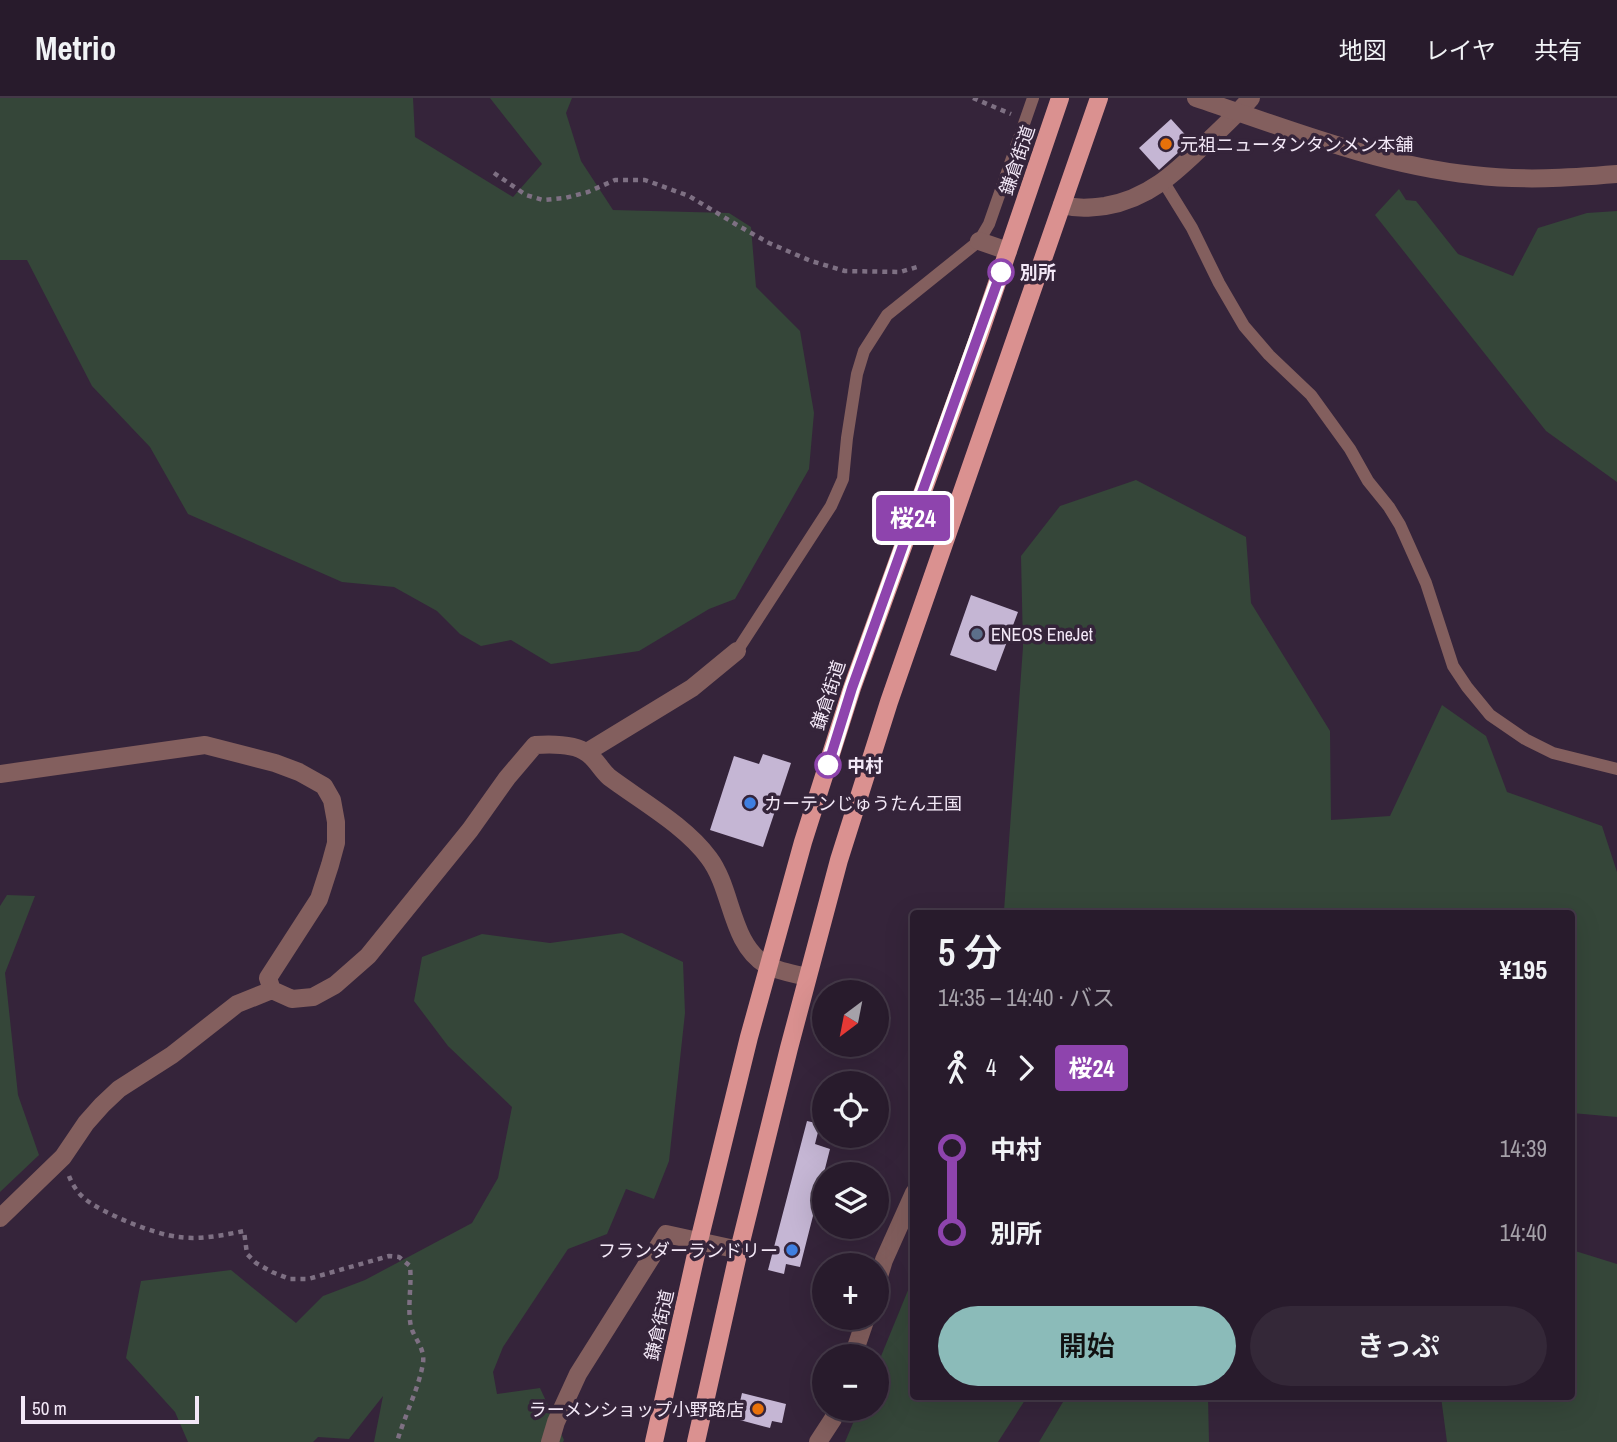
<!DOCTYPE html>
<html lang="ja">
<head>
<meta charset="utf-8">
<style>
	body { margin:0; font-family:"Archivo Narrow","Noto Sans JP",sans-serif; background:#342838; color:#f1f3f6; height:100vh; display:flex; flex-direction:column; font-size:26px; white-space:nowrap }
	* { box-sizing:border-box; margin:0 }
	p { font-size:23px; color:#a5a1a9 }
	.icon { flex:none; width:38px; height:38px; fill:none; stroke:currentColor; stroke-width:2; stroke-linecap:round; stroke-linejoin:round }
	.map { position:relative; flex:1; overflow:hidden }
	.panel { position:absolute; left:910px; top:812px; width:665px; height:490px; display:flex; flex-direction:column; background:#281b2c; border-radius:7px; box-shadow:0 7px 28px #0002,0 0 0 2px #443948 }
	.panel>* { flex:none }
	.badge { padding:0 14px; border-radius:5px; font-size:24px; line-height:46px }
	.needle { width:46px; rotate:212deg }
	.buttons { position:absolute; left:812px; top:882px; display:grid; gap:14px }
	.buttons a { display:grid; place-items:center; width:77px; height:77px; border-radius:50%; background:#281b2c; box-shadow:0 7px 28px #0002,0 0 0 2px #443948; font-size:35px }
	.scale { position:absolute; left:21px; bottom:18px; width:178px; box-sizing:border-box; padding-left:7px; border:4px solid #f3e8f7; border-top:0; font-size:19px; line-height:24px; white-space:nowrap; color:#f3e8f7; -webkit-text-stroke:5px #35243a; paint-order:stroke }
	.map>.badge { position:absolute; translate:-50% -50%; box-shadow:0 0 0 4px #fff }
	.legs { display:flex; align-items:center; gap:10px; height:77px; padding:0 28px; font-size:23px }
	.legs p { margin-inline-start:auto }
	.overview { display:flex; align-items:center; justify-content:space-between; height:119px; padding:0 28px }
	h1 { font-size:38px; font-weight:600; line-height:52px }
	.button { display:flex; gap:14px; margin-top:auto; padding:14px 28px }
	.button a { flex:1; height:80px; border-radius:42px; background:#8bbbb9; color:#111; font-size:28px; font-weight:600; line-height:80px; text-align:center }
	.button a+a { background:#342838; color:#f1f3f6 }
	ul { padding:0 28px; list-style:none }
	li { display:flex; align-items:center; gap:24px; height:84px; font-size:26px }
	li i { display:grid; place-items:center; width:10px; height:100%; margin:0 9px; background:currentColor }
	li i::after { content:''; width:18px; height:18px; margin:-9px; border:5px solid; border-radius:50%; background:#281b2c }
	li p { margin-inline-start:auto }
	li:first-child i { background:linear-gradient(#0000 50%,currentColor 0) }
	li:last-child i { background:linear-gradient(currentColor 50%,#0000 0) }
	header { display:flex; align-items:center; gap:42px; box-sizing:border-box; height:98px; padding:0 35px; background:#281b2c; border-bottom:2px solid #443948 }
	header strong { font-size:33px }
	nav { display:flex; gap:38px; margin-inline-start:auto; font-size:24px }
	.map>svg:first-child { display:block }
	.green { fill:#354639 }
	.building { fill:#c5b6d4 }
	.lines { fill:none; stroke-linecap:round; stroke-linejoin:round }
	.path { stroke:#7e7083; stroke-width:4.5; stroke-dasharray:5 5; stroke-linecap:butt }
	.service { stroke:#835f5e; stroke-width:12 }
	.minor { stroke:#835f5e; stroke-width:18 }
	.tertiary { stroke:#835f5e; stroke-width:18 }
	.primary { stroke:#da9190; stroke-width:18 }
	.line-1-casing { stroke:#fff; stroke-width:16 }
	.line-1 { stroke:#8e44ad; stroke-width:10 }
	.food-dot { fill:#e8710a; stroke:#35243a; stroke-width:2.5 }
	.stop-1-dot { fill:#fff; stroke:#8e44ad; stroke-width:3.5 }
	.service-dot { fill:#5c6f8a; stroke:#35243a; stroke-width:2.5 }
	.shop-dot { fill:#3f7fe0; stroke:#35243a; stroke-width:2.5 }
	.labels { text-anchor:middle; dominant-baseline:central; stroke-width:7; stroke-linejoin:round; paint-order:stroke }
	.poi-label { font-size:18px; fill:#f3e8f7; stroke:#35243a; text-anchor:start }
	.street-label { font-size:18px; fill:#f3e8f7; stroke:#35243a }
	.stop-label { font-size:18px; font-weight:bold; fill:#f3e8f7; stroke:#35243a; text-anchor:start }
</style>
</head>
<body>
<header>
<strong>Metrio</strong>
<nav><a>地図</a><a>レイヤ</a><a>共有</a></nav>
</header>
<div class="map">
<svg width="1617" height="1344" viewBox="0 0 1617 1344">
	<rect width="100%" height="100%" fill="#35243a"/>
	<path class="green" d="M0 0H413L415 39 513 99 542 66 490 0H572L566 15 581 63 613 112 729 115 751 129 756 189 800 233 814 315 809 371 735 501 709 511 639 553 551 566 511 542 481 548 460 536 437 513 394 489 342 484 188 416 150 349 92 288 27 162H0Z
		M1399 91 1406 102 1416 103 1458 156 1513 178 1538 130 1587 115 1617 113V384L1546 333 1375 117Z
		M1136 382 1246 439 1251 505 1330 633 1331 722 1390 718 1442 607 1486 638 1507 694 1602 728 1617 774V1019L1572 1015V816H1007L1004 813 1023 549 1021 458 1060 408Z
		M7 797 35 798 5 875 18 997 39 1057 0 1094V808Z
		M622 835 683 864 685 915 669 1063 654 1101 626 1091 607 1136 568 1151 503 1249 493 1274 497 1296 540 1290 564 1342 563 1344H374L383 1298 349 1341 318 1339 313 1344H188L175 1314 126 1260 141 1183 231 1172 296 1225 323 1198 365 1182 472 1125 498 1080 512 1009 448 948 414 903 422 859 482 836 550 845Z
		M1572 1152 1617 1166V1344H1447L1441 1299 1572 1298Z
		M913 1180 914 1298 1027 1299 998 1344H845L859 1311H877V1268Z
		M1066 1299H1208L1209 1344H1039Z"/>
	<path class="building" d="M1171 21 1191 43 1159 72 1139 50Z
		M971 497 1018 514 996 573 950 557Z
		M763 656 791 665 763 749 710 732 734 658 759 666Z
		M807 1023 820 1026 815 1046 830 1051 800 1169 786 1166 784 1176 768 1172Z
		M742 1295 786 1306 782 1325 772 1323 770 1330 736 1321Z"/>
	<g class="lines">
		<path class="path" d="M973 0 1011 16
			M494 75 526 97 543 102 565 100 588 94 615 82H645L689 98 737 127 769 145 811 163 845 173 900 174 917 169
			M69 1078C72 1086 77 1094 84 1100 101 1115 156 1137 179 1139 200 1142 224 1137 244 1133L247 1156 256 1165 272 1174 290 1181H308L389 1158 399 1159 410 1168C412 1188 407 1209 411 1229 415 1242 425 1250 423 1265 419 1290 404 1319 397 1344"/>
		<path class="service" d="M1163 83 1192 130 1219 185 1244 228 1269 257 1311 297 1350 351 1368 383 1389 409 1400 427 1426 485 1453 568 1467 589 1490 617 1525 641 1553 655 1617 671
			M737 553 831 408 843 381 847 340 857 276 864 253 887 217 979 143 989 126 1033 0"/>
		<path class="minor" d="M1062 107C1078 111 1090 110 1105 108 1148 101 1175 75 1205 46 1221 31 1237 16 1251 0
			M979 143 1008 153
			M587 654 692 590 737 553
			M0 676 205 647 275 665 299 674 324 688 332 702 336 724V745L330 767 319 801 268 880 272 892 292 901 313 899 335 887 368 858 470 732 507 680 535 647C550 646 575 646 587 655 596 661 601 672 609 679 641 703 686 728 709 760 733 792 730 845 766 867 776 873 796 876 807 879
			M0 1120 63 1059 86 1025 102 1007 119 991 172 957 237 906 272 892
			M877 1185 884 1162 914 1095
			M853 1258 866 1220
			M550 1344 556 1324 578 1276 666 1136 739 1152
			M818 1344 833 1321 836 1311"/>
		<path class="tertiary" d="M1196 0C1286 30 1378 67 1473 77 1521 83 1569 80 1617 76"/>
		<path class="primary" d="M654 1344 699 1143 749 939 803 744 852 590 979 238 1060 0
			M696 1344 739 1152 789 950 839 762 889 604 1099 0"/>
	</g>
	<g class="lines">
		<defs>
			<path id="line-1" d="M828 667 852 590 1001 174"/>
		</defs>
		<use href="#line-1" class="line-1-casing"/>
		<use href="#line-1" class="line-1"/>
	</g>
	<g class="food-dot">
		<circle cx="1166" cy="46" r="7"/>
		<circle cx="758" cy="1311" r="7"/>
	</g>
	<g class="stop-1-dot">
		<circle cx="1001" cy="174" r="12"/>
		<circle cx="828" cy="667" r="12"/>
	</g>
	<circle class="service-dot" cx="977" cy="536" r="7"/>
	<g class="shop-dot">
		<circle cx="750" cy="705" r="7"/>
		<circle cx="792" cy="1152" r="7"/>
	</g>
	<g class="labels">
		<g class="poi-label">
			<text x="1180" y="46">元祖ニュータンタンメン本舗</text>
			<text x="991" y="536">ENEOS EneJet</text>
			<text x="764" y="705">カーテンじゅうたん王国</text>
			<text x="778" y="1152" text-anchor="end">フランダーランドリー</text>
			<text x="744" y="1311" text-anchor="end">ラーメンショップ小野路店</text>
		</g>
		<g class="street-label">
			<text transform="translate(1017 62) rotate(-71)">鎌倉街道</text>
			<text transform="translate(828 597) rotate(-72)">鎌倉街道</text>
			<text transform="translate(659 1227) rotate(-77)">鎌倉街道</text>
		</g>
		<g class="stop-label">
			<text x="1020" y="174">別所</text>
			<text x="847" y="667">中村</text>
		</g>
	</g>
</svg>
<div class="buttons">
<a><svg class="needle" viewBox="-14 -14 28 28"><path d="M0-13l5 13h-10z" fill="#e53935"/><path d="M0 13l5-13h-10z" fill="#a5a1a9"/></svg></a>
<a><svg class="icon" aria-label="locate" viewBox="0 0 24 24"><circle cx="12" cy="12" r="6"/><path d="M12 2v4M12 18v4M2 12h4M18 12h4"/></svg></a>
<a><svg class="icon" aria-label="layers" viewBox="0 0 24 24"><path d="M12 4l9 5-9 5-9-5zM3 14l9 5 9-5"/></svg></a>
<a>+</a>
<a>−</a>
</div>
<div class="scale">50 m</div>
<b class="badge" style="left:913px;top:420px;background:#8e44ad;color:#fff">桜24</b>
<section class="panel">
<div class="overview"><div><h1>5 分</h1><p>14:35 – 14:40 · バス</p></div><b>¥195</b></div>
<div class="legs"><svg class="icon" aria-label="walk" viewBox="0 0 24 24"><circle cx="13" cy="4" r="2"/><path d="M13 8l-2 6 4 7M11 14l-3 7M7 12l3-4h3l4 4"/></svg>4<svg class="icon" aria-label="forward" viewBox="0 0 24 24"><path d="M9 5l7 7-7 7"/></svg><b class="badge" style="background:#8e44ad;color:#fff">桜24</b></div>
<ul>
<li><i style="color:#8e44ad"></i><b>中村</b><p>14:39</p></li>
<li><i style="color:#8e44ad"></i><b>別所</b><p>14:40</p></li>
</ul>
<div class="button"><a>開始</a><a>きっぷ</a></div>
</section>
</div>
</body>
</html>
